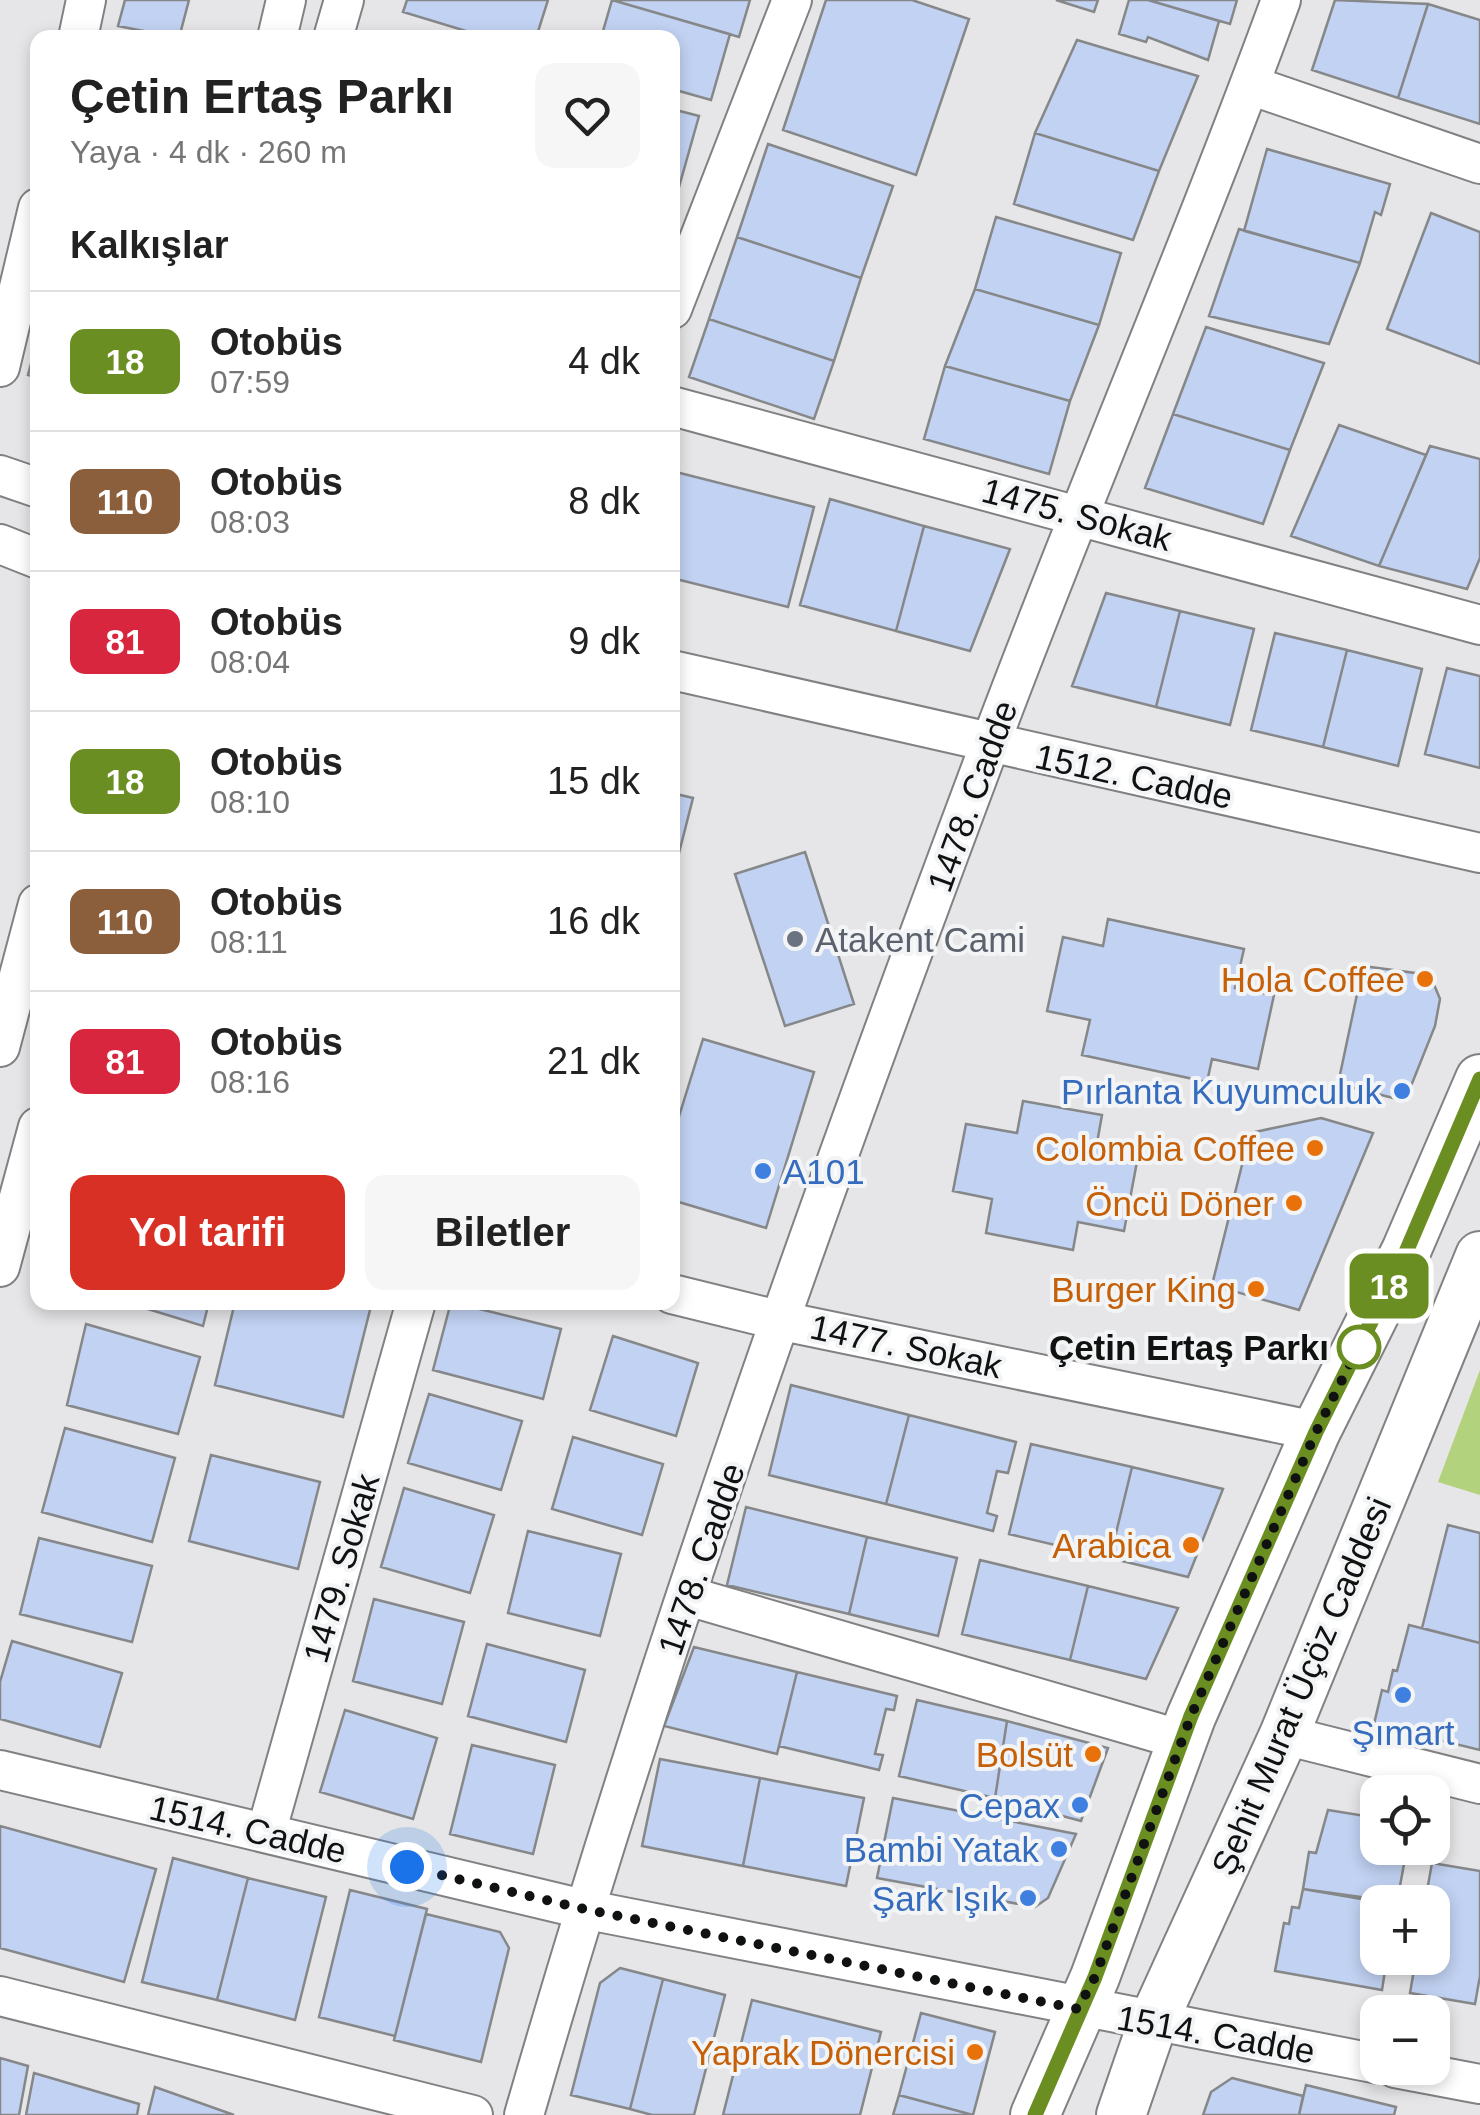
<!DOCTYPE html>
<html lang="tr">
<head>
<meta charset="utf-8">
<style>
	body { margin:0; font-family:Helvetica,sans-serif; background:#f6f6f6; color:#222; height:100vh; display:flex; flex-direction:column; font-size:38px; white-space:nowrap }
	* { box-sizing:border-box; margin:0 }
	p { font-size:32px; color:#767676 }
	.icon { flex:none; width:55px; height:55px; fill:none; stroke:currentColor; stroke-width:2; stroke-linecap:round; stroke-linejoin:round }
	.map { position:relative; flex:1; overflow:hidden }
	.panel { position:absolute; left:30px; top:30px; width:650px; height:1280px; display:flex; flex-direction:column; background:#fff; border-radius:20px; box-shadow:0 5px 15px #0003 }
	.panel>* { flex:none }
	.badge { padding:0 20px; border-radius:15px; font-size:35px; line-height:65px }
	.buttons { position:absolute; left:1360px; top:1775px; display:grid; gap:20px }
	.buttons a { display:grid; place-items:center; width:90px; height:90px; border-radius:20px; background:#fff; box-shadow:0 5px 15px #0003; font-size:50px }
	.you { position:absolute; width:50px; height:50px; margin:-25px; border:8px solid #fff; border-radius:50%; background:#1a73e8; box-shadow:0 0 0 15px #1a73e833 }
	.map>.badge { position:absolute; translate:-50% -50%; box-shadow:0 0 0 5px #fff }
	h2 { padding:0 40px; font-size:38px; line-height:90px }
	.round { display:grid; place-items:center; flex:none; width:105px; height:105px; border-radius:20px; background:#f6f6f6 }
	.overview { display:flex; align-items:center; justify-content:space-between; height:170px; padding:0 40px }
	h1 { font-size:48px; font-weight:800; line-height:75px }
	.primary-button { display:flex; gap:20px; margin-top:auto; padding:20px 40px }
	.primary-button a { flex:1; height:115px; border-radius:20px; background:#d93025; color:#fff; font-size:40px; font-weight:800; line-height:115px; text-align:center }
	.primary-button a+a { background:#f6f6f6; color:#222 }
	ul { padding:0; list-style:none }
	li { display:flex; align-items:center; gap:30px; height:140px; padding:0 40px; border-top:2px solid #e0e0e0 }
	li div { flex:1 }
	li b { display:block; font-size:38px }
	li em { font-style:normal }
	li .badge { min-width:110px; font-weight:700; text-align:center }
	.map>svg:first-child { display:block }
	.green { fill:#b3d27d }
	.building { fill:#c1d2f2; stroke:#868788; stroke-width:2.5 }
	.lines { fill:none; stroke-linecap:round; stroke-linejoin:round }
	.minor-casing { stroke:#818183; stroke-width:42 }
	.major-casing { stroke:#818183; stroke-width:52 }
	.minor { stroke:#fff; stroke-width:38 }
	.major { stroke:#fff; stroke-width:48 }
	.line-casing { stroke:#fff; stroke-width:22 }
	.line { stroke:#6b8e23; stroke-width:15 }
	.walk { stroke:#101111; stroke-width:10; stroke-dasharray:0 18 }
	.worship-dot { fill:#6b7280; stroke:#f3f4f5; stroke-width:4 }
	.food-dot { fill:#e8710a; stroke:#f3f4f5; stroke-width:4 }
	.shop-dot { fill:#3f7fe0; stroke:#f3f4f5; stroke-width:4 }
	.stop-dot { fill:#fff; stroke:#6b8e23; stroke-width:5 }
	.labels { text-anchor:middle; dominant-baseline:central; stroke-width:8; stroke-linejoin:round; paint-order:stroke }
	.street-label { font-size:35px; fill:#101111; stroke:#f3f4f5 }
	.worship-label { font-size:35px; fill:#5b616d; stroke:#f3f4f5; text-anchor:start }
	.food-label { font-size:35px; fill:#c56008; stroke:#f3f4f5; text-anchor:end }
	.shop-label { font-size:35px; fill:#366cbe; stroke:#f3f4f5; text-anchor:end }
	.stop-label { font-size:35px; font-weight:bold; fill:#101111; stroke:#f3f4f5; text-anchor:end }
</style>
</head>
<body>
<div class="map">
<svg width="1480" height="2115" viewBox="0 0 1480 2115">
	<rect width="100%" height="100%" fill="#e6e6e8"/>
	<path class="green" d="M1480 1370V1495L1438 1482Z"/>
	<path class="building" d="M125 0H189L179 38 118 26Z
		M407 0H548L536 38H489L403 12Z
		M612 0H750L739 37Z
		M612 0 730 34 711 100 672 89V38H601Z
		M826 0H912L969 19 916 175 783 130Z
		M1056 0H1098L1094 12Z
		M1129 0H1148L1219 21 1208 60 1148 37 1146 42 1119 34Z
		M1148 0H1237L1230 24Z
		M1335 0 1428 4 1398 98 1312 70Z
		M1428 4 1480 20V124L1398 98Z
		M1077 40 1198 76 1159 171 1035 133Z
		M672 109 699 116 679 187 672 185Z
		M1035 133 1159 171 1133 240 1014 204Z
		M768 144 893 186 861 278 737 237Z
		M1267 149 1390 184 1381 215 1375 212 1360 263 1244 231Z
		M1431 213 1480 232V364L1387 329Z
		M996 217 1121 253 1099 325 975 289Z
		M1239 229 1360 263 1329 344 1209 316Z
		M737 237 861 278 834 361 709 319Z
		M975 289 1099 325 1070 401 945 366Z
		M709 319 834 361 814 419 689 377Z
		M1206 327 1324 363 1290 450 1173 414Z
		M38 338V378L28 375Z
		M945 366 1070 401 1049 474 924 439Z
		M1173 414 1290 450 1263 524 1145 488Z
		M1339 425 1426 455 1379 566 1291 536Z
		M1430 446 1480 459V558L1467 589 1379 566Z
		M672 471 814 507 788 607 672 578Z
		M830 499 924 526 896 631 800 605Z
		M924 526 1010 549 970 651 896 631Z
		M1106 593 1180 611 1156 707 1072 686Z
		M1180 611 1254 629 1230 725 1156 707Z
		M1275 633 1347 650 1323 747 1251 730Z
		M1347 650 1422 669 1398 766 1323 747Z
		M1447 668 1480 676V768L1425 754Z
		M672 793 693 798 679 853 672 851Z
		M805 852 854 1004 785 1026 735 874Z
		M1108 919 1244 949 1235 988 1274 995 1258 1069 1212 1059 1207 1082 1082 1055 1090 1020 1047 1011 1063 937 1103 946Z
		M1363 966 1430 975 1440 999 1435 1026 1405 1101 1338 1084Z
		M703 1039 814 1072 766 1228 672 1200V1139Z
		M1023 1101 1102 1115 1097 1143 1139 1151 1124 1231 1078 1222 1073 1250 986 1233 992 1199 953 1191 966 1124 1017 1133Z
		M1321 1118 1373 1133 1299 1310 1212 1285 1250 1133Z
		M125 1302H209L203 1326Z
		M235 1302H372L343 1417 215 1385Z
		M451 1302 561 1329 543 1399 433 1370Z
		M86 1324 200 1357 178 1434 67 1405Z
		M613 1336 698 1363 676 1436 590 1410Z
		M791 1385 909 1415 886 1504 769 1475Z
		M429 1394 522 1421 501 1490 408 1463Z
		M909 1415 1016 1442 1008 1473 997 1471 987 1513 997 1516 993 1531 886 1504Z
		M65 1428 175 1458 152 1542 42 1512Z
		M573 1437 663 1464 642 1535 552 1509Z
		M1031 1444 1132 1467 1110 1558 1009 1534Z
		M211 1455 320 1482 298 1569 189 1541Z
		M1132 1467 1223 1489 1188 1577 1110 1558Z
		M404 1488 494 1515 470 1593 381 1567Z
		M746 1507 867 1537 849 1614 727 1585Z
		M1448 1525 1480 1533V1643L1422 1628Z
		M528 1531 621 1554 600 1636 508 1613Z
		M867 1537 957 1558 938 1636 849 1614Z
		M39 1538 152 1566 132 1642 20 1614Z
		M980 1560 1088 1586 1070 1660 962 1634Z
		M1088 1586 1178 1608 1146 1679 1070 1660Z
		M374 1599 464 1622 442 1704 353 1681Z
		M1409 1625 1480 1643V1750L1374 1724 1382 1690 1388 1692 1393 1670 1397 1671Z
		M12 1641 122 1673 100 1747 0 1719V1682Z
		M487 1644 585 1670 566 1742 468 1716Z
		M694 1647 797 1672 777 1754 664 1726Z
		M797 1672 897 1696 894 1710 886 1709 875 1754 883 1755 879 1770 779 1746Z
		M917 1700 1007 1721 995 1798 899 1776Z
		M345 1710 437 1738 413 1819 320 1792Z
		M1007 1721 1108 1748 1081 1821 995 1798Z
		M472 1745 555 1765 533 1854 450 1834Z
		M660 1759 760 1778 743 1866 642 1846Z
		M760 1778 864 1798 846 1886 743 1866Z
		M893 1798 1076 1834 1048 1898 1035 1907 877 1878Z
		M1328 1810 1378 1818V1848H1407L1397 1902 1303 1889 1309 1852 1316 1853Z
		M0 1826 156 1869 124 1982 0 1948Z
		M173 1858 248 1878 217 2000 142 1982Z
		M1432 1863 1480 1871V1976L1475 2004 1410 1993 1416 1958H1432V1902H1425Z
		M248 1878 326 1897 295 2020 217 2000Z
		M1303 1889 1379 1902 1378 1958H1387L1382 1990 1275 1971 1284 1923 1289 1924 1292 1907 1299 1908Z
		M350 1890 427 1909 395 2036 319 2017Z
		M426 1914 500 1932 509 1948 481 2062 394 2040Z
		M620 1968 663 1979 630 2109 571 2095 600 1983Z
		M663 1979 725 1995 694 2115H652L630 2109Z
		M752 2000 881 2032 860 2115H723Z
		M921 2013 995 2032 973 2115 899 2095Z
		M0 2058 28 2066 19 2115H0Z
		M34 2073 139 2104 137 2115H26Z
		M1232 2078 1303 2096 1299 2115H1203L1211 2092Z
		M1306 2085 1396 2107 1394 2115H1299Z
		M155 2087 234 2115H148Z
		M899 2095 973 2115H893Z"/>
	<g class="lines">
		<defs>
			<path id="minor" d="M78 38 86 0
				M277 38 286 0
				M333 38 344 0
				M1250 85 1480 164
				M672 309 792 0
				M0 367 38 208
				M672 406 1480 625
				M0 475 38 488
				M0 544 38 559
				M672 670 1480 853
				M0 1047 38 904
				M0 1267 38 1127
				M672 1294 782 1321 1316 1431
				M688 1596 1182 1740
				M1284 1735 1480 1784
				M0 1770 583 1909 1378 2064
				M266 1833 416 1302
				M0 1996 473 2115
				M1395 2068 1480 2084
				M524 2115C657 1653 820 1197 989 747 1083 496 1189 251 1281 0"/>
			<path id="major" d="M1035 2115 1095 1977 1191 1717 1316 1431 1406 1251 1480 1079
				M1121 2115 1153 2022 1284 1735 1480 1256"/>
		</defs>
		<use href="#minor" class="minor-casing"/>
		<use href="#major" class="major-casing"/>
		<use href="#minor" class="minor"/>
		<use href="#major" class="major"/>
	</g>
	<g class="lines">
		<defs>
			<path id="line" d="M1035 2115 1095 1977 1191 1716 1316 1432 1406 1252 1480 1079"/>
		</defs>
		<use href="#line" class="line-casing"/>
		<use href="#line" class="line"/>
		<path class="walk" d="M407 1867 584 1909 1078 2009 1095 1977 1191 1716 1316 1432 1361 1342 1359 1347"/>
	</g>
	<circle class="worship-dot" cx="795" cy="939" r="10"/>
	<g class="food-dot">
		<circle cx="1425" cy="979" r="10"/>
		<circle cx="1315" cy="1148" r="10"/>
		<circle cx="1294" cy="1203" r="10"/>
		<circle cx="1256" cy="1289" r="10"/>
		<circle cx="1191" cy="1545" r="10"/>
		<circle cx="1093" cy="1754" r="10"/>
		<circle cx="975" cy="2052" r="10"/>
	</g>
	<g class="shop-dot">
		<circle cx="1402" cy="1091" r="10"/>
		<circle cx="763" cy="1171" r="10"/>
		<circle cx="1403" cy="1695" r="10"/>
		<circle cx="1080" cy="1805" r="10"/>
		<circle cx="1059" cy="1849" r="10"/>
		<circle cx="1028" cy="1898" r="10"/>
	</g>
	<circle class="stop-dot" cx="1359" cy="1347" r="20"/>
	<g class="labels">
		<g class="street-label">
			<text transform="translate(1077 514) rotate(15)">1475. Sokak</text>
			<text transform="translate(1134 776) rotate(12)">1512. Cadde</text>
			<text transform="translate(972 796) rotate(-70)">1478. Cadde</text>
			<text transform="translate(906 1346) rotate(12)">1477. Sokak</text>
			<text transform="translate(701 1559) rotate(-71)">1478. Cadde</text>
			<text transform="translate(341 1568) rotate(-74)">1479. Sokak</text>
			<text transform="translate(1301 1686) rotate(-67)">Şehit Murat Üçöz Caddesi</text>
			<text transform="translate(248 1829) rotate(13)">1514. Cadde</text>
			<text transform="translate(1216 2034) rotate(10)">1514. Cadde</text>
		</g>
		<g class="worship-label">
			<text x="815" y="939">Atakent Cami</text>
		</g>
		<g class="food-label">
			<text x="1405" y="979">Hola Coffee</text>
			<text x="1295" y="1148">Colombia Coffee</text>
			<text x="1274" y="1203">Öncü Döner</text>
			<text x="1236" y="1289">Burger King</text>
			<text x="1171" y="1545">Arabica</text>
			<text x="1073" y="1754">Bolsüt</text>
			<text x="955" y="2052">Yaprak Dönercisi</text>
		</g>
		<g class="shop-label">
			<text x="1382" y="1091">Pırlanta Kuyumculuk</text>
			<text x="783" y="1171" text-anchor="start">A101</text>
			<text x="1403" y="1732" text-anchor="middle">Şımart</text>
			<text x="1060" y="1805">Cepax</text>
			<text x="1039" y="1849">Bambi Yatak</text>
			<text x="1008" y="1898">Şark Işık</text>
		</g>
		<g class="stop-label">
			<text x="1329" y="1347">Çetin Ertaş Parkı</text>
		</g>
	</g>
</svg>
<div class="buttons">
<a><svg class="icon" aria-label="locate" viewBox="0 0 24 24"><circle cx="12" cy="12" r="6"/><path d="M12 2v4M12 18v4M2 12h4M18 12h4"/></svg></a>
<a>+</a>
<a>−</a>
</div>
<div class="you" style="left:407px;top:1867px"></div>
<b class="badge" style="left:1389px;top:1286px;background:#6b8e23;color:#fff">18</b>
<section class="panel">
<div class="overview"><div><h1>Çetin Ertaş Parkı</h1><p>Yaya · 4 dk · 260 m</p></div><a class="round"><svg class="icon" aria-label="heart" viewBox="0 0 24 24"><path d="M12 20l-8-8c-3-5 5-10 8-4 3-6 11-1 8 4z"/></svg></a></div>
<h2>Kalkışlar</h2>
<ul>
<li><span class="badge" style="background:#6b8e23;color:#fff">18</span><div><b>Otobüs</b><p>07:59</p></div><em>4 dk</em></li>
<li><span class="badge" style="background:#8b5e3c;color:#fff">110</span><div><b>Otobüs</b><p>08:03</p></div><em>8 dk</em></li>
<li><span class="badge" style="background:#d7263d;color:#fff">81</span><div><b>Otobüs</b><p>08:04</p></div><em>9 dk</em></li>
<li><span class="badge" style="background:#6b8e23;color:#fff">18</span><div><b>Otobüs</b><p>08:10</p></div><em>15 dk</em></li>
<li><span class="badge" style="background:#8b5e3c;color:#fff">110</span><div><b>Otobüs</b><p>08:11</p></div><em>16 dk</em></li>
<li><span class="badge" style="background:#d7263d;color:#fff">81</span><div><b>Otobüs</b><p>08:16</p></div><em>21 dk</em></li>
</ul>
<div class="primary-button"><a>Yol tarifi</a><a>Biletler</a></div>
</section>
</div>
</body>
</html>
